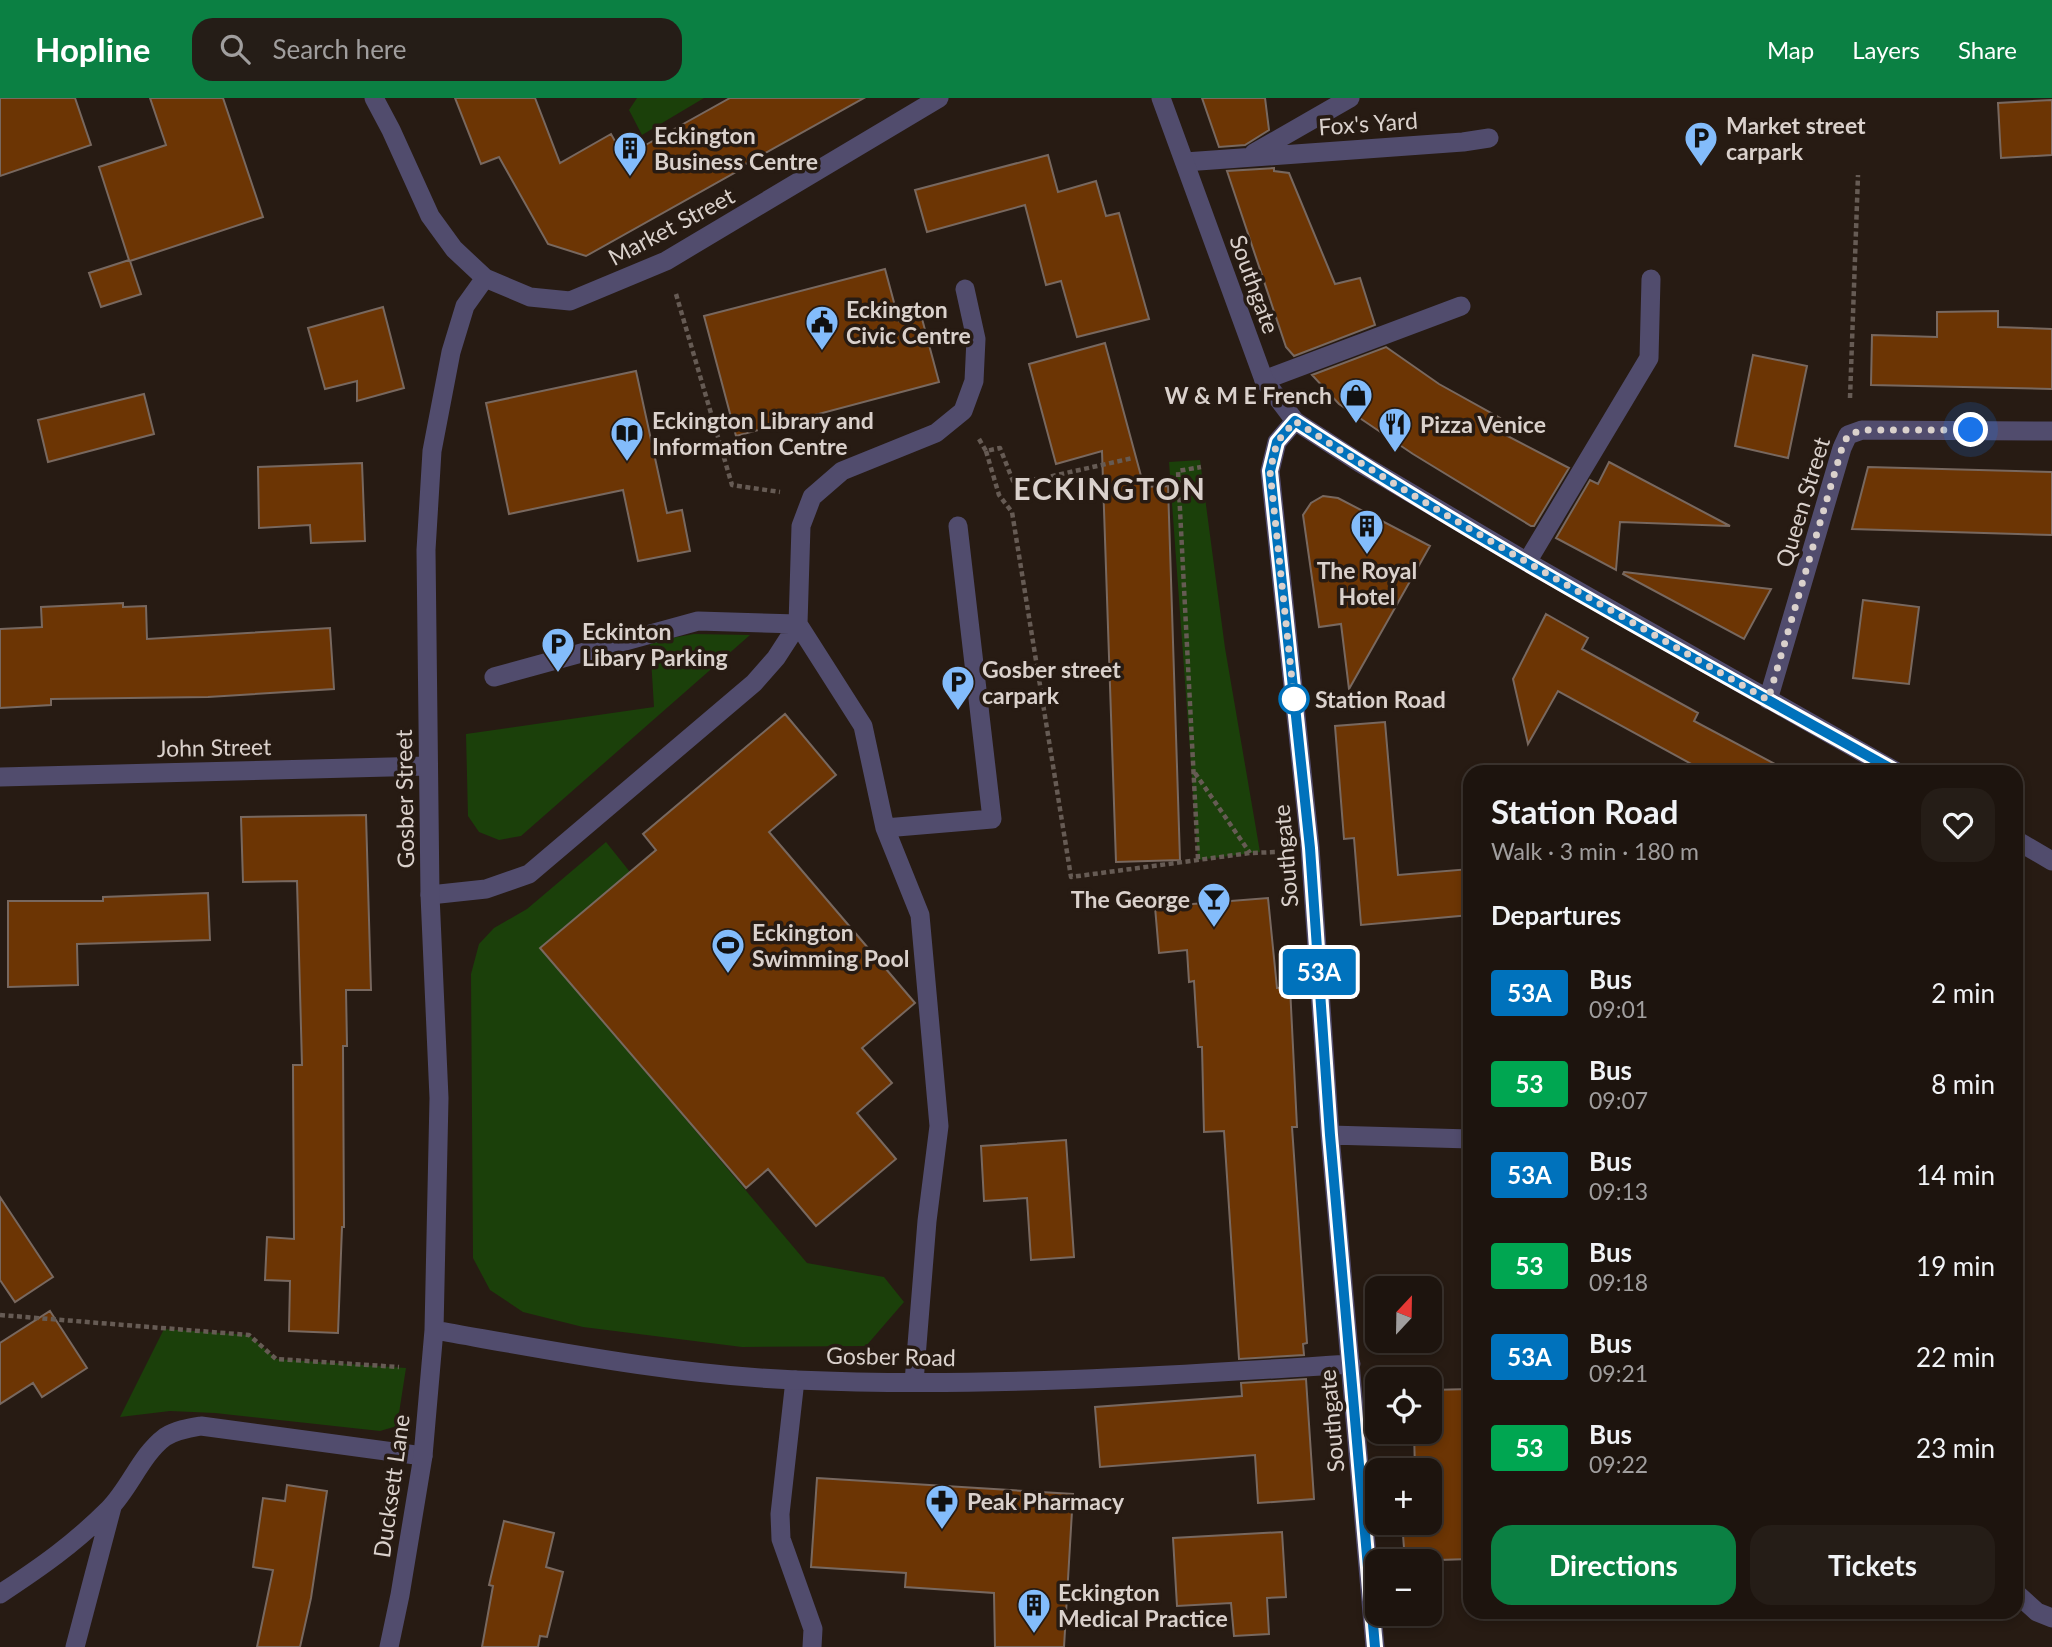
<!DOCTYPE html>
<html lang="en">
<head>
<meta charset="utf-8">
<style>
	body { margin:0; font-family:Lato,sans-serif; background:#251d17; color:#f1f3f6; height:100vh; display:flex; flex-direction:column; font-size:26px; white-space:nowrap }
	* { box-sizing:border-box; margin:0 }
	p { font-size:23px; color:#a09e9e }
	.icon { flex:none; width:38px; height:38px; fill:none; stroke:currentColor; stroke-width:2; stroke-linecap:round; stroke-linejoin:round }
	.map { position:relative; flex:1; overflow:hidden }
	.sheet { position:absolute; left:1463px; top:667px; width:560px; height:854px; display:flex; flex-direction:column; background:#1d140e; border-radius:21px; box-shadow:0 4px 10px #0003,0 0 0 2px #3b332e }
	.sheet>* { flex:none }
	.badge { padding:0 14px; border-radius:5px; font-size:24px; line-height:46px }
	.needle { width:46px; rotate:22deg }
	.tools { position:absolute; left:1365px; top:1178px; display:grid; gap:14px }
	.tools a { display:grid; place-items:center; width:77px; height:77px; border-radius:14px; background:#1d140e; box-shadow:0 4px 10px #0003,0 0 0 2px #3b332e; font-size:35px }
	.you { position:absolute; width:35px; height:35px; margin:-18px; border:5px solid #fff; border-radius:50%; background:#1a73e8; box-shadow:0 0 0 10px #1a73e833 }
	.map>.badge { position:absolute; translate:-50% -50%; box-shadow:0 0 0 4px #fff }
	h2 { padding:0 28px; font-size:26px; line-height:63px }
	.round { display:grid; place-items:center; flex:none; width:74px; height:74px; border-radius:21px; background:#251d17 }
	.overview { display:flex; align-items:center; justify-content:space-between; height:119px; padding:0 28px }
	h1 { font-size:33px; font-weight:700; line-height:52px }
	.button { display:flex; gap:14px; margin-top:auto; padding:14px 28px }
	.button a { flex:1; height:80px; border-radius:21px; background:#0b8043; color:#fff; font-size:28px; font-weight:700; line-height:80px; text-align:center }
	.button a+a { background:#251d17; color:#f1f3f6 }
	ul { padding:0; list-style:none }
	li { display:flex; align-items:center; gap:21px; height:91px; padding:0 28px }
	li div { flex:1 }
	li b { display:block; font-size:26px }
	li em { font-style:normal }
	li .badge { min-width:77px; font-weight:700; text-align:center }
	header { display:flex; align-items:center; gap:42px; box-sizing:border-box; height:98px; padding:0 35px; background:#0b8043; color:#fff }
	header strong { font-size:33px }
	nav { display:flex; gap:38px; margin-inline-start:auto; font-size:24px }
	.search { width:490px; height:63px; background:#251d17; display:flex; align-items:center; gap:18px; box-sizing:border-box; padding:0 24px; border-radius:21px; color:#a09e9e; font-size:26px }
	.map>svg:first-child { display:block }
	.green { fill:#1b400a }
	.building { fill:#6c3504; stroke:#78685f; stroke-width:2 }
	.lines { fill:none; stroke-linecap:round; stroke-linejoin:round }
	.path { stroke:#665b54; stroke-width:4.5; stroke-dasharray:5 3.5; stroke-linecap:butt }
	.service { stroke:#514c6d; stroke-width:19 }
	.minor { stroke:#514c6d; stroke-width:19 }
	.line-casing { stroke:#fff; stroke-width:16 }
	.line { stroke:#0072bc; stroke-width:10 }
	.walk { stroke:#dad1cc; stroke-width:7; stroke-dasharray:0 12.6 }
	.stop-dot { fill:#fff; stroke:#0072bc; stroke-width:3.5 }
	.labels { text-anchor:middle; dominant-baseline:central; stroke-width:7; stroke-linejoin:round; paint-order:stroke }
	.street-label { font-size:23px; fill:#dad1cc; stroke:#271b13 }
	.poi-label { font-size:23px; font-weight:bold; fill:#dad1cc; stroke:#271b13; text-anchor:start }
	.stop-label { font-size:23px; font-weight:bold; fill:#dad1cc; stroke:#271b13; text-anchor:start }
	.district-label { font-size:30px; font-weight:bold; letter-spacing:2px; fill:#dad1cc; stroke:#271b13 }
</style>
</head>
<body>
<header>
<strong>Hopline</strong>
<div class="search"><svg class="icon" aria-label="search" viewBox="0 0 24 24"><circle cx="10" cy="10" r="6"/><path d="M15 15l6 6"/></svg>Search here</div>
<nav><a>Map</a><a>Layers</a><a>Share</a></nav>
</header>
<div class="map">
<svg width="2052" height="1549" viewBox="0 0 2052 1549">
	<rect width="100%" height="100%" fill="#271b13"/>
	<path class="green" d="M637 0H704L642 37 629 12Z
		M1200 362 1225 550 1260 754 1198 762 1169 364Z
		M694 536 750 537 521 738 499 742 479 734 468 718 466 636 654 609 650 544Z
		M606 744 630 774 541 850 807 1165 884 1179 904 1204 866 1248 742 1249 583 1229 523 1214 490 1192 473 1160 471 876 479 846 494 830 527 811Z
		M164 1231 249 1237 276 1261 406 1270 397 1328 380 1333 215 1315 170 1313 120 1319Z"/>
	<path class="building" d="M0 0H75L91 47 0 78Z
		M150 0H223L263 119 130 163 141 196 101 209 89 175 129 162 99 69 166 47Z
		M455 0H535L560 65 611 36 624 59 730 0H864L742 68 743 70 586 158 548 146 499 59 481 66Z
		M1202 0H1265L1269 32 1245 47 1219 49Z
		M2052 2V57L2001 60 1998 5Z
		M1048 57 1058 94 1096 83 1106 118 1119 115 1149 221 1077 239 1061 183 1046 187 1025 107 927 134 915 92Z
		M1274 70V73L1289 75 1335 186 1360 180 1375 227 1294 258 1286 249 1227 73Z
		M885 171 899 223 921 217 939 284 736 338 704 218Z
		M383 209 404 290 357 303V283L325 291 308 230Z
		M1998 213V229L2052 231V291L1871 287 1872 237 1937 239V214Z
		M1105 245 1144 389 1168 388 1180 762 1116 764 1102 353 1056 366 1029 266Z
		M1386 249 1439 286 1500 320 1494 331 1569 370 1534 428H1531L1413 356 1339 306 1312 277Z
		M1753 257 1807 268 1788 360 1735 348Z
		M636 273 667 415 682 412 690 453 638 463 623 392 509 416 486 305Z
		M144 296 154 336 48 364 38 322Z
		M1609 364 1730 428 1620 424 1616 472 1556 440 1590 382 1598 386Z
		M362 365 365 443 311 445 310 427 259 430 258 369Z
		M1868 369 2052 374V437L1852 431Z
		M1323 398 1338 400 1430 448 1349 591 1341 526 1319 529 1303 417 1311 405Z
		M1624 474 1771 491 1744 541 1623 476Z
		M1863 502 1919 509 1909 586 1853 580Z
		M123 505V509L146 508 147 541 330 530 334 591 208 599 51 601V607L0 610V531L42 529 41 509Z
		M1546 516 1588 540 1582 551 1698 615 1694 623 1790 674H1706L1558 593 1528 646 1513 581Z
		M785 616 836 677 769 734 915 905 862 950 892 985 857 1015 896 1061 816 1128 768 1071 746 1090 540 850 656 752 643 736Z
		M1385 624 1398 777 1470 771V817L1361 827 1354 740 1344 741 1335 628Z
		M366 717 371 892H346L347 948H343L344 1129H342L338 1235 289 1233 290 1183 265 1182 267 1139 294 1141 293 967H302L297 783 243 784 241 719Z
		M208 795 210 842 77 846 78 887 8 889V803H103V799Z
		M1268 800 1277 890 1290 889 1297 1029H1292L1307 1245 1303 1246 1304 1257 1239 1261 1224 1033 1204 1034 1202 949H1198L1194 883 1189 884 1187 852 1159 855 1155 809Z
		M1066 1042 1074 1159 1031 1162 1027 1100 984 1103 981 1048Z
		M0 1099 53 1179 15 1204 0 1182Z
		M50 1213 87 1270 42 1299 33 1285 0 1306V1245Z
		M1306 1281 1314 1401 1258 1405 1255 1357 1100 1369 1095 1309 1242 1298 1241 1285Z
		M1470 1291V1461L1405 1463 1402 1424H1430V1372H1415L1414 1334H1430V1292Z
		M817 1380 1073 1396 1064 1549H995L994 1495 905 1489 906 1475 811 1469Z
		M287 1387 327 1393 311 1500 300 1549H257L273 1472 253 1469 263 1400 285 1403Z
		M504 1423 554 1435 546 1469 563 1474 547 1539 540 1538 538 1549H482L493 1488 489 1487Z
		M1282 1434 1286 1499 1267 1500 1269 1536 1234 1538 1231 1505 1177 1508 1173 1440Z"/>
	<g class="lines">
		<path class="path" d="M676 196 732 387 780 394
			M1850 300 1858 77
			M979 341 986 353 1000 350 1013 383 1039 381 1133 360
			M986 353 999 397 1012 414 1071 779 1250 755 1278 754
			M1195 675 1250 755
			M1198 761 1178 373 1201 369
			M0 1217 249 1237 276 1261 399 1269"/>
		<path class="service" d="M1254 55 1350 0
			M1185 64 1463 44 1489 40
			M1264 282 1461 208
			M1527 464 1649 260 1651 181
			M798 526 863 628 885 730 920 817 939 1028 927 1123 914 1284
			M494 579 698 523 798 526
			M885 730 992 721 958 428
			M430 797 486 791 529 776 754 585 776 560 798 526 801 428 812 399 842 373 936 335 963 313 974 283 976 241 965 191
			M795 1282 780 1416 781 1441 813 1531 812 1549
			M0 1496C41 1469 74 1446 109 1411 130 1390 141 1357 165 1339 176 1332 189 1330 201 1328L423 1358
			M75 1549 112 1409"/>
		<path class="minor" d="M374 0 391 32 430 118 454 151 485 180 530 199 570 203 666 163 939 0
			M1161 0 1264 282 1295 323 1360 365 1527 464 1897 674
			M1295 323 1277 344 1270 373 1310 749 1330 1037 1375 1549
			M1768 602 1842 350 1848 337 1862 332 2052 333
			M0 679 428 668
			M2016 742 2052 763
			M1330 1037 1470 1041
			M434 1232C554 1253 674 1277 796 1282 981 1290 1166 1278 1351 1266
			M2016 1495 2037 1514 2052 1520
			M389 1549 400 1497 423 1358 434 1232 439 1000 430 797 426 452 432 353 451 254 465 208 485 180"/>
	</g>
	<g class="lines">
		<defs>
			<path id="line" d="M1375 1549 1330 1037 1310 750 1270 373 1277 344 1295 323C1489 450 1695 561 1897 674"/>
		</defs>
		<use href="#line" class="line-casing"/>
		<use href="#line" class="line"/>
		<path class="walk" d="M1294 601 1270 373 1277 344 1295 323C1448 423 1609 510 1768 602L1842 350 1848 337 1862 332H1971"/>
	</g>
	<defs>
		<symbol id="parking-pin" viewBox="-11 -11 22 30"><path d="M0 17L-7.5 6A9.5 9.5 0 1 1 7.5 6Z" fill="#83bcfb" stroke="#271b13"/><path d="M-3.5-5.5H1a3.5 3.5 0 0 1 0 7H-1V5.5H-3.5ZM-1-3.4V-.6H.8a1.4 1.4 0 0 0 0-2.8Z" fill="#111"/></symbol>
		<symbol id="building-pin" viewBox="-11 -11 22 30"><path d="M0 17L-7.5 6A9.5 9.5 0 1 1 7.5 6Z" fill="#83bcfb" stroke="#271b13"/><path d="M-4-6H4V6H1V3H-1V6H-4ZM-2.5-4.3h1.7v1.8h-1.7ZM.8-4.3h1.7v1.8H.8ZM-2.5-1h1.7V.8h-1.7ZM.8-1h1.7V.8H.8Z" fill="#111"/></symbol>
		<symbol id="civic-pin" viewBox="-11 -11 22 30"><path d="M0 17L-7.5 6A9.5 9.5 0 1 1 7.5 6Z" fill="#83bcfb" stroke="#271b13"/><path d="M-.6-6.5H3V-4.5H.6V-3L4-1V1h2V6H-6V1h2V-1L-.6-3ZM-1.2 2.5V6h2.4V2.5Z" fill="#111"/></symbol>
		<symbol id="shop-pin" viewBox="-11 -11 22 30"><path d="M0 17L-7.5 6A9.5 9.5 0 1 1 7.5 6Z" fill="#83bcfb" stroke="#271b13"/><path d="M-5-2.5h2.3a2.7 3.5 0 0 1 5.4 0H5L5.5 6h-11ZM-1.5-2.5h3a1.5 2.3 0 0 0-3 0Z" fill="#111"/></symbol>
		<symbol id="restaurant-pin" viewBox="-11 -11 22 30"><path d="M0 17L-7.5 6A9.5 9.5 0 1 1 7.5 6Z" fill="#83bcfb" stroke="#271b13"/><path d="M-5-6h1v4h1v-4h1v4h1v-4h1v5L-1.5 .5V6h-2V.5L-5-1ZM5-6V6H3V1.5H1.5Q1.5-4 5-6Z" fill="#111"/></symbol>
		<symbol id="library-pin" viewBox="-11 -11 22 30"><path d="M0 17L-7.5 6A9.5 9.5 0 1 1 7.5 6Z" fill="#83bcfb" stroke="#271b13"/><path d="M-6-4Q-3-5.5-.7-3.5V5Q-3 3-6 4ZM6-4Q3-5.5 .7-3.5V5Q3 3 6 4Z" fill="#111"/></symbol>
		<symbol id="bar-pin" viewBox="-11 -11 22 30"><path d="M0 17L-7.5 6A9.5 9.5 0 1 1 7.5 6Z" fill="#83bcfb" stroke="#271b13"/><path d="M-6-5H6L.8 .8V4.5H3.5V6h-7V4.5H-.8V.8Z" fill="#111"/></symbol>
		<symbol id="stadium-pin" viewBox="-11 -11 22 30"><path d="M0 17L-7.5 6A9.5 9.5 0 1 1 7.5 6Z" fill="#83bcfb" stroke="#271b13"/><path d="M0-5a6.5 5 0 1 0 0 10a6.5 5 0 1 0 0-10ZM-3.5-1.8h7v3.6h-7Z" fill="#111"/></symbol>
		<symbol id="pharmacy-pin" viewBox="-11 -11 22 30"><path d="M0 17L-7.5 6A9.5 9.5 0 1 1 7.5 6Z" fill="#83bcfb" stroke="#271b13"/><path d="M-2-6h4v4h4v4h-4v4h-4v-4h-4v-4h4Z" fill="#111"/></symbol>
	</defs>
	<g fill-rule="evenodd">
		<use href="#parking-pin" x="1682" y="21" width="38" height="52"/>
		<use href="#building-pin" x="611" y="31" width="38" height="52"/>
		<use href="#civic-pin" x="803" y="205" width="38" height="52"/>
		<use href="#shop-pin" x="1337" y="278" width="38" height="52"/>
		<use href="#restaurant-pin" x="1376" y="307" width="38" height="52"/>
		<use href="#library-pin" x="608" y="316" width="38" height="52"/>
		<use href="#building-pin" x="1348" y="409" width="38" height="52"/>
		<use href="#parking-pin" x="539" y="527" width="38" height="52"/>
		<use href="#parking-pin" x="939" y="565" width="38" height="52"/>
		<use href="#bar-pin" x="1195" y="782" width="38" height="52"/>
		<use href="#stadium-pin" x="709" y="828" width="38" height="52"/>
		<use href="#pharmacy-pin" x="923" y="1384" width="38" height="52"/>
		<use href="#building-pin" x="1015" y="1488" width="38" height="52"/>
	</g>
	<circle class="stop-dot" cx="1294" cy="601" r="14"/>
	<g class="labels">
		<g class="street-label">
			<text transform="translate(1368 25) rotate(-4)">Fox's Yard</text>
			<text transform="translate(671 128) rotate(-28)">Market Street</text>
			<text transform="translate(1255 186) rotate(70)">Southgate</text>
			<text transform="translate(1802 404) rotate(-73)">Queen Street</text>
			<text transform="translate(214 649) rotate(-1)">John Street</text>
			<text transform="translate(404 701) rotate(-91)">Gosber Street</text>
			<text transform="translate(1285 758) rotate(-95)">Southgate</text>
			<text transform="translate(891 1258) rotate(1)">Gosber Road</text>
			<text transform="translate(1331 1323) rotate(-95)">Southgate</text>
			<text transform="translate(391 1388) rotate(-82)">Ducksett Lane</text>
		</g>
		<g class="poi-label">
			<text x="1726" y="27">Market street<tspan x="1726" dy="26">carpark</tspan></text>
			<text x="654" y="37">Eckington<tspan x="654" dy="26">Business Centre</tspan></text>
			<text x="846" y="211">Eckington<tspan x="846" dy="26">Civic Centre</tspan></text>
			<text x="1332" y="297" text-anchor="end">W &amp; M E French</text>
			<text x="652" y="322">Eckington Library and<tspan x="652" dy="26">Information Centre</tspan></text>
			<text x="1420" y="326">Pizza Venice</text>
			<text x="1367" y="472" text-anchor="middle">The Royal<tspan x="1367" dy="26">Hotel</tspan></text>
			<text x="582" y="533">Eckinton<tspan x="582" dy="26">Libary Parking</tspan></text>
			<text x="982" y="571">Gosber street<tspan x="982" dy="26">carpark</tspan></text>
			<text x="1190" y="801" text-anchor="end">The George</text>
			<text x="752" y="834">Eckington<tspan x="752" dy="26">Swimming Pool</tspan></text>
			<text x="967" y="1403">Peak Pharmacy</text>
			<text x="1058" y="1494">Eckington<tspan x="1058" dy="26">Medical Practice</tspan></text>
		</g>
		<g class="stop-label">
			<text x="1315" y="601">Station Road</text>
		</g>
		<g class="district-label">
			<text x="1110" y="390">ECKINGTON</text>
		</g>
	</g>
</svg>
<div class="tools">
<a><svg class="needle" viewBox="-14 -14 28 28"><path d="M0-13l5 13h-10z" fill="#e53935"/><path d="M0 13l5-13h-10z" fill="#a09e9e"/></svg></a>
<a><svg class="icon" aria-label="locate" viewBox="0 0 24 24"><circle cx="12" cy="12" r="6"/><path d="M12 2v4M12 18v4M2 12h4M18 12h4"/></svg></a>
<a>+</a>
<a>−</a>
</div>
<div class="you" style="left:1971px;top:332px"></div>
<b class="badge" style="left:1319px;top:874px;background:#0072bc;color:#fff">53A</b>
<section class="sheet">
<div class="overview"><div><h1>Station Road</h1><p>Walk · 3 min · 180 m</p></div><a class="round"><svg class="icon" aria-label="heart" viewBox="0 0 24 24"><path d="M12 20l-8-8c-3-5 5-10 8-4 3-6 11-1 8 4z"/></svg></a></div>
<h2>Departures</h2>
<ul>
<li><span class="badge" style="background:#0072bc;color:#fff">53A</span><div><b>Bus</b><p>09:01</p></div><em>2 min</em></li>
<li><span class="badge" style="background:#00a651;color:#fff">53</span><div><b>Bus</b><p>09:07</p></div><em>8 min</em></li>
<li><span class="badge" style="background:#0072bc;color:#fff">53A</span><div><b>Bus</b><p>09:13</p></div><em>14 min</em></li>
<li><span class="badge" style="background:#00a651;color:#fff">53</span><div><b>Bus</b><p>09:18</p></div><em>19 min</em></li>
<li><span class="badge" style="background:#0072bc;color:#fff">53A</span><div><b>Bus</b><p>09:21</p></div><em>22 min</em></li>
<li><span class="badge" style="background:#00a651;color:#fff">53</span><div><b>Bus</b><p>09:22</p></div><em>23 min</em></li>
</ul>
<div class="button"><a>Directions</a><a>Tickets</a></div>
</section>
</div>
</body>
</html>
